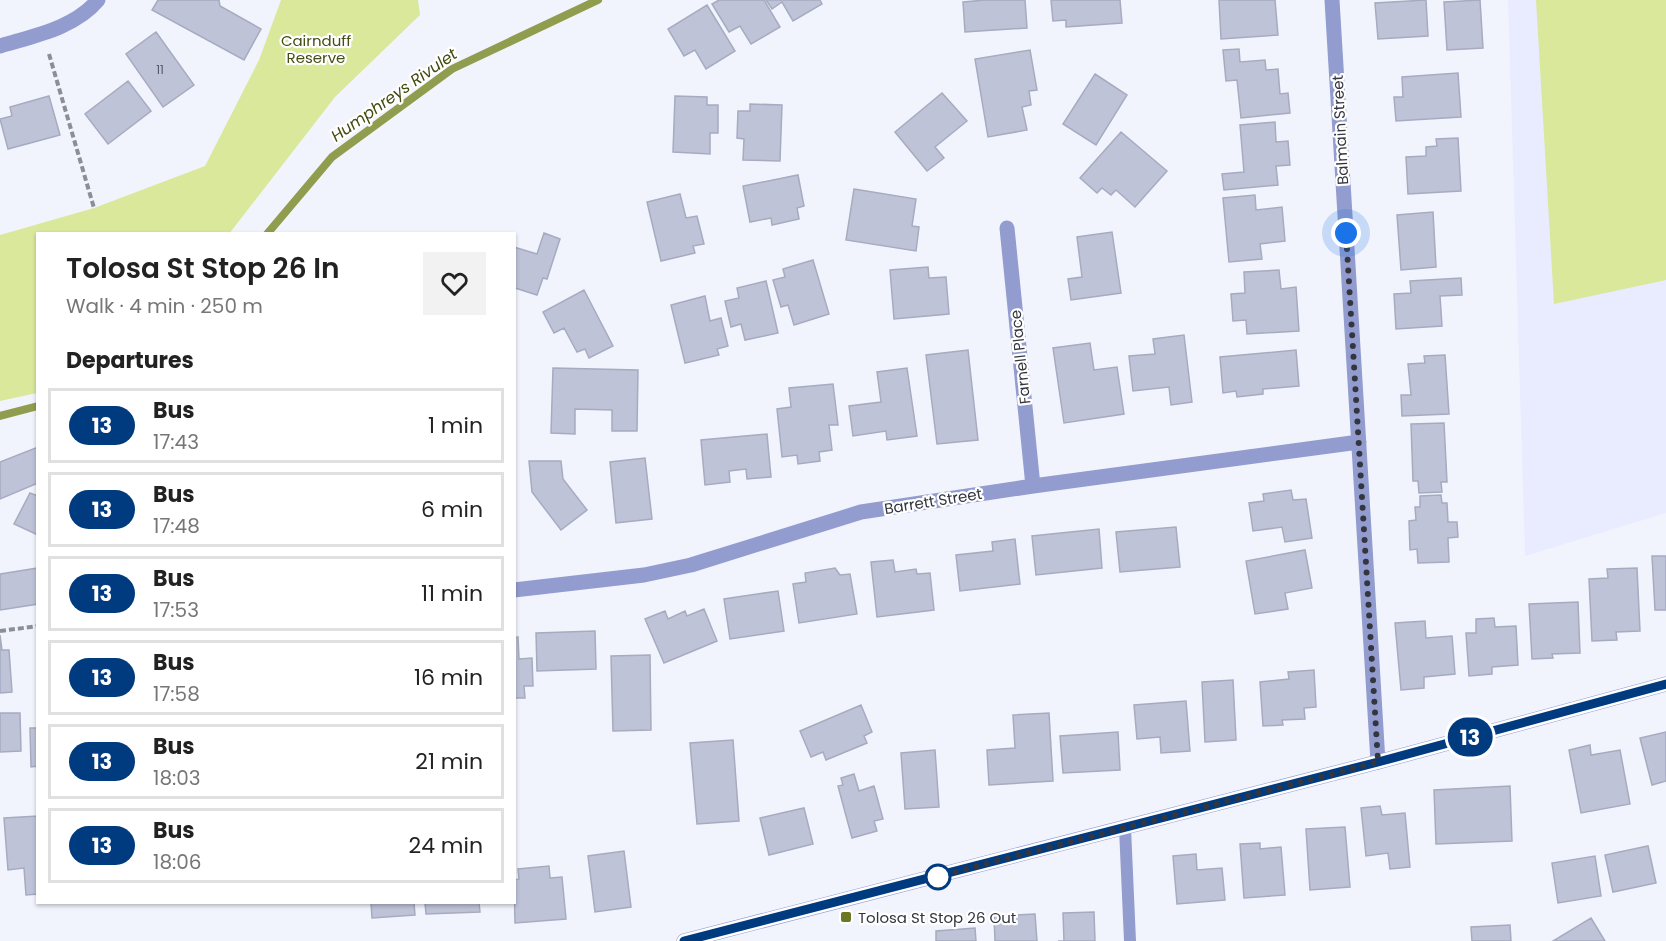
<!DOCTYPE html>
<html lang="en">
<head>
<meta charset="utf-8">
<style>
	body { margin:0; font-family:Poppins,sans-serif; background:#f2f2f2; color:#222; height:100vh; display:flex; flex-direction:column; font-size:22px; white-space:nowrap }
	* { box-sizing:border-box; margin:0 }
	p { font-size:20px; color:#767676 }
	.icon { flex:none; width:33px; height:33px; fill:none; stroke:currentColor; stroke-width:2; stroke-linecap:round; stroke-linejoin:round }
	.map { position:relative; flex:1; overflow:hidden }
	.side { position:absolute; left:36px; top:232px; width:480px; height:672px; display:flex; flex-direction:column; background:#fff; border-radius:0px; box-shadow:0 2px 4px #0004 }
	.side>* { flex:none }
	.badge { padding:0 12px; border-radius:20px; font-size:21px; line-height:39px }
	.you { position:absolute; width:30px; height:30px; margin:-15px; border:4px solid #fff; border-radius:50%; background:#1a73e8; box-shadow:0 0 0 9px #1a73e833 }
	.map>.badge { position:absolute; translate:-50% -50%; box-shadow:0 0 0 3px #fff }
	h2 { padding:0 30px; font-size:22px; line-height:54px }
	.round { display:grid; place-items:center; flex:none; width:63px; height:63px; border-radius:0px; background:#f2f2f2 }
	.overview { display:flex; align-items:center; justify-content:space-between; height:102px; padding:0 30px }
	h1 { font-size:28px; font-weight:600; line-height:45px }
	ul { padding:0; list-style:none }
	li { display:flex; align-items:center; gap:18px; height:75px; margin:0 12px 9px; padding:0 18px; border:3px solid #e0e0e0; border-radius:0px }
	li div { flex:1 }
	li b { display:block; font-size:22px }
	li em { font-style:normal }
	li .badge { min-width:66px; font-weight:700; text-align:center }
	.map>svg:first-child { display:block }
	.built { fill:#e8ecfe }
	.green { fill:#d9e89b }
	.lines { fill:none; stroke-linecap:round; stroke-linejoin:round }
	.stream { stroke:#909d4e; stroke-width:8 }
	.building { fill:#bec3d8; stroke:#a6abc0; stroke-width:1.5 }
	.path { stroke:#8c8e97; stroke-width:4; stroke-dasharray:6 3; stroke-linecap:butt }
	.service { stroke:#929cce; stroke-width:12 }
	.minor { stroke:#929cce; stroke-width:15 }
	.tertiary { stroke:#929cce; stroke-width:15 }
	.line-casing { stroke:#fff; stroke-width:14 }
	.line { stroke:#003b80; stroke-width:9 }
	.walk { stroke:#34363f; stroke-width:6; stroke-dasharray:0 10.8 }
	.stop-dot { fill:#fff; stroke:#003b80; stroke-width:3 }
	.poi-dot { fill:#6b7723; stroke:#fff; stroke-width:2 }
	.labels { text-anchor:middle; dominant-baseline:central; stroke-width:4.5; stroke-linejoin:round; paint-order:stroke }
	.number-label { font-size:12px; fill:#565965 }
	.park-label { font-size:15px; fill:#464e13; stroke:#fff }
	.street-label { font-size:15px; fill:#34363f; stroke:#fff }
	.poi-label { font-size:15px; fill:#34363f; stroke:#fff; text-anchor:start }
	.water-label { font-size:16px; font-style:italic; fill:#424a0e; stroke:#fff }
</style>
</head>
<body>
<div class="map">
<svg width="1666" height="941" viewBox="0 0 1666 941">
	<rect width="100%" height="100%" fill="#f2f4fd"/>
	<path class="built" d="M1508 0H1666V513L1525 556Z"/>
	<path class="green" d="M281 0H418L420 15 335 97 229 234H38L37 393 0 401V235L94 208 205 166 259 60Z
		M1536 0H1666V280L1554 304Z"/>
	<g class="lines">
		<path class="stream" d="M267 234 332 157 452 69 598 0
			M0 416 38 406"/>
	</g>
	<path class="building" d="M158 0H219L220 6 261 29 244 60 152 10Z
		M719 0H764L780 27 751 44 740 26 729 32 712 4Z
		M766 0H820L822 4 793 21 782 2 772 9Z
		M985 0H1025L1027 28 965 32 963 2Z
		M1051 0H1120L1122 23 1066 27V20L1053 21Z
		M1219 0H1275L1278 35 1221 39Z
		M1426 0 1428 36 1378 39 1375 3Z
		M1480 0 1483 48 1447 50 1444 2Z
		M707 5 735 51 706 69 695 50 684 56 668 29Z
		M156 32 194 85 163 107 126 54Z
		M1239 49 1240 62 1265 60 1266 70 1278 69 1280 94 1288 93 1290 113 1241 118 1237 80 1226 81 1223 50Z
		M1030 50 1037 90 1029 91 1031 105 1022 107 1027 130 988 137 975 59Z
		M1458 73 1461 117 1396 121 1394 97H1403L1402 77Z
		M1095 74 1127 95 1096 145 1063 124Z
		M128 81 151 111 108 144 85 114Z
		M942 93 967 121 935 147 944 158 927 171 895 132Z
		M49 96 60 135 8 149 0 119 12 116 10 107Z
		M675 96 707 97V105H718V133H710V154L673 152Z
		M750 104 782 105 780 161 743 160 744 139 737 138 738 111H750Z
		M1275 122 1276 142 1288 141 1290 165 1276 166 1278 185 1224 190 1222 174 1244 172 1240 125Z
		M1121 132 1167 171 1135 207 1116 190 1111 195 1102 188 1097 193 1080 178Z
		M1458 138 1461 191 1408 194 1406 157 1426 156V147L1437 146 1436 139Z
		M798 175 804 206 797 208 799 219 772 225 771 218 750 222 743 186Z
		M854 189 916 199 912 226 919 227 916 251 846 240Z
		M680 194 686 218 697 216 704 244 693 246 695 253 661 261 647 202Z
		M1255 195 1256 210 1282 207 1285 241 1260 244 1262 259 1229 262 1223 198Z
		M1433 212 1436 267 1401 270 1397 215Z
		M1112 232 1121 293 1071 300 1068 279 1082 277 1077 237Z
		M544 233 560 239 547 279 543 278 537 295 515 288 514 290V247L537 254Z
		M813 260 829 314 794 325 788 305 781 307 773 280 785 277 783 269Z
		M928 267 929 278 946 277 949 314 894 319 890 270Z
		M1279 270 1281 289 1296 287 1299 331 1247 334 1246 320 1233 321 1231 294 1245 293 1244 272Z
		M1461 278 1462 295 1440 296 1442 326 1396 329 1394 294 1411 293 1410 281Z
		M766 281 778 333 745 340 741 324 731 327 725 301 739 298 737 288Z
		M584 290 613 346 589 358 585 349 577 352 564 328 554 333 543 312Z
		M705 296 710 321 721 318 728 346 717 349 719 355 685 363 671 305Z
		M1184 335 1192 402 1171 405 1169 387 1133 391 1129 356 1155 354 1153 339Z
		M1090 343 1094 370 1117 367 1124 414 1064 423 1053 348Z
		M968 350 978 440 937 444 926 355Z
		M1296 350 1299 386 1263 389V394L1237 397 1236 391 1223 393 1220 357Z
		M1445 355 1449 414 1402 416 1401 395H1411L1408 364 1425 363 1424 356Z
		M553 368 638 370 637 431H612V410L575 409V434L551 433Z
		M907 368 917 436 887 440 886 431 853 436 849 406 881 402 877 372Z
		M833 384 838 425H829L832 450 819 452 820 461 798 464 797 455 782 457 777 409 791 407 789 388Z
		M1444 423 1447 482H1441L1442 492 1419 493 1418 481H1413L1411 424Z
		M767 434 771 477 747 479 746 469 729 471 730 482 705 485 701 440Z
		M38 447V483L0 499V462Z
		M645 458 652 519 616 523 610 462Z
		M529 461H561L563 479 587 510 561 530 532 492Z
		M1291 490 1293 500 1306 499 1312 538 1285 542 1282 527 1253 531 1249 503 1264 501 1263 494Z
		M30 493 38 496V535L14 524Z
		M1441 495 1442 503H1447L1448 522H1457L1458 537 1448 538 1449 562 1418 563 1417 549 1410 550 1409 521 1416 520 1415 507H1420V496Z
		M1176 527 1180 567 1120 572 1116 532Z
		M1099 529 1102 568 1036 575 1032 536Z
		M1015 539 1020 584 960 591 956 555 993 551 992 542Z
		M1305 550 1312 588 1285 593 1288 609 1255 614 1246 561Z
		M1652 556H1666V610H1655Z
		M893 560 895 572 916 569 917 574 930 573 934 610 877 617 871 562Z
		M38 568V604L0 610V574Z
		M835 568 840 575 850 574 857 614 799 623 793 584 806 582 805 573Z
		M1637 568 1640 631 1616 632 1617 640 1592 641 1589 579 1608 578 1607 569Z
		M778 591 784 631 730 639 724 599Z
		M1578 602 1580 653 1552 654 1553 658 1532 659 1529 604Z
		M704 609 717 641 664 663 645 619 665 611 668 619 685 611 687 616Z
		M1494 618 1495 627 1516 626 1518 665 1492 667V674L1469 676 1466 633H1476V619Z
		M1425 621 1426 638 1452 636 1455 674 1424 677V688L1401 690 1395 623Z
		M595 631 596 669 537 671 536 633Z
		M0 635 2 650H9L12 692 0 693Z
		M518 637 519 659 532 658 533 686H524L525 698H514V638Z
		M650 655 651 730 613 731 611 656Z
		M1314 670 1316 707 1304 708 1305 719 1282 720 1283 725 1263 726 1260 682 1289 679 1288 672Z
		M1233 680 1236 740 1205 742 1202 682Z
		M1186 701 1190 751 1161 753 1160 737 1137 739 1134 705Z
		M861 705 872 732 864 736 867 743 826 760 823 752 811 757 800 731Z
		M0 713H20L21 751 0 752Z
		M1049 713 1053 781 989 785 987 750 1015 748 1013 715Z
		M30 728H38V766L31 767Z
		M1118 732 1120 770 1063 773 1060 736Z
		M1666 732V781L1652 785 1640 738Z
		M733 740 739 821 697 824 690 743Z
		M1590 745 1591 755 1620 750 1630 804 1581 813 1569 750Z
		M935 750 939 807 905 809 901 753Z
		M854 774 859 791 874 786 883 819 874 821 877 831 852 838 838 786 843 785 841 778Z
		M1510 786 1512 841 1436 844 1434 790Z
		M1380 806 1382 815 1405 813 1410 867 1390 869 1388 853 1366 856 1361 808Z
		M804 808 813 844 769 855 760 818Z
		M38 816V894L26 895 24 868 8 870 4 818Z
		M1345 827 1350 887 1310 890 1306 829Z
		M1260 843V849L1281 847 1285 895 1244 898 1240 844Z
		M1648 846 1656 883 1613 892 1605 855Z
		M624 851 631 907 595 912 588 856Z
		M1196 854 1197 870 1222 868 1225 900 1177 904 1173 856Z
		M1595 856 1601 896 1558 903 1552 863Z
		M549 866 550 878 562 877 566 919 515 923 514 880 519 879 518 869Z
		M371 903H414L415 915 372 918Z
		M425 903H479L480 912 426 914Z
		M1094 912 1095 941H1058H1064L1063 913Z
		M1035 914 1037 941H995L994 916Z
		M1591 918 1605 941H1553Z
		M1510 925 1511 941H1472L1471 927Z
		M975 928 976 941H936V931Z"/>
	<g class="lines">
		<path class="path" d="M49 54 94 208
			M0 631 38 626"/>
		<path class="service" d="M1125 828 1130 941"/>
		<path class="minor" d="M1332 0 1378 762
			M0 46C33 36 75 28 98 0
			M1007 228 1033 486
			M514 590 644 575 691 565 861 512 1033 486 1359 442"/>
		<path class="tertiary" d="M684 941 1378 762 1666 684"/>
	</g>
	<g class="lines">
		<defs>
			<path id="line" d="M684 941 1378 762 1666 684"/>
		</defs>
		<use href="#line" class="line-casing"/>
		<use href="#line" class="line"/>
		<path class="walk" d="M938 877 931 878 1378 762 1346 233"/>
	</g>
	<circle class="stop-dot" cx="938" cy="877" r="12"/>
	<rect class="poi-dot" x="840" y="911" width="12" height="12" rx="3"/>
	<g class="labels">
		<g class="number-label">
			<text x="160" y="69">11</text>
		</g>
		<g class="park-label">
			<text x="316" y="40">Cairnduff<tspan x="316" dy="17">Reserve</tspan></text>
		</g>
		<g class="street-label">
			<text transform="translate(1340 130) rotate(-93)">Balmain Street</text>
			<text transform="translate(1020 357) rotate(-96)">Farnell Place</text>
			<text transform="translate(933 501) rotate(-9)">Barrett Street</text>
		</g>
		<g class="poi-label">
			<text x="858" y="917">Tolosa St Stop 26 Out</text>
		</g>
		<g class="water-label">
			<text transform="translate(394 95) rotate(-35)">Humphreys Rivulet</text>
		</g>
	</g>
</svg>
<div class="you" style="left:1346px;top:233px"></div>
<b class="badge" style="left:1470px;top:737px;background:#003b80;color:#fff">13</b>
<section class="side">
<div class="overview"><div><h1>Tolosa St Stop 26 In</h1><p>Walk · 4 min · 250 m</p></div><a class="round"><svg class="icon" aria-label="heart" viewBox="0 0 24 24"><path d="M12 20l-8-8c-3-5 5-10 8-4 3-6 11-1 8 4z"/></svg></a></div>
<h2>Departures</h2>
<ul>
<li><span class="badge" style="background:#003b80;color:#fff">13</span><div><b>Bus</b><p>17:43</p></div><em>1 min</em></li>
<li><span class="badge" style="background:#003b80;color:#fff">13</span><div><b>Bus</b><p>17:48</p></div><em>6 min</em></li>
<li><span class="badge" style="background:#003b80;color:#fff">13</span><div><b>Bus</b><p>17:53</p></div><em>11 min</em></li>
<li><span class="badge" style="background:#003b80;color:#fff">13</span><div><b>Bus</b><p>17:58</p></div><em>16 min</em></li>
<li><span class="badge" style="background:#003b80;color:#fff">13</span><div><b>Bus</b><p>18:03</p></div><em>21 min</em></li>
<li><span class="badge" style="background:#003b80;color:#fff">13</span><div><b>Bus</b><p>18:06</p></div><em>24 min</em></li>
</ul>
</section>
</div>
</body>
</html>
